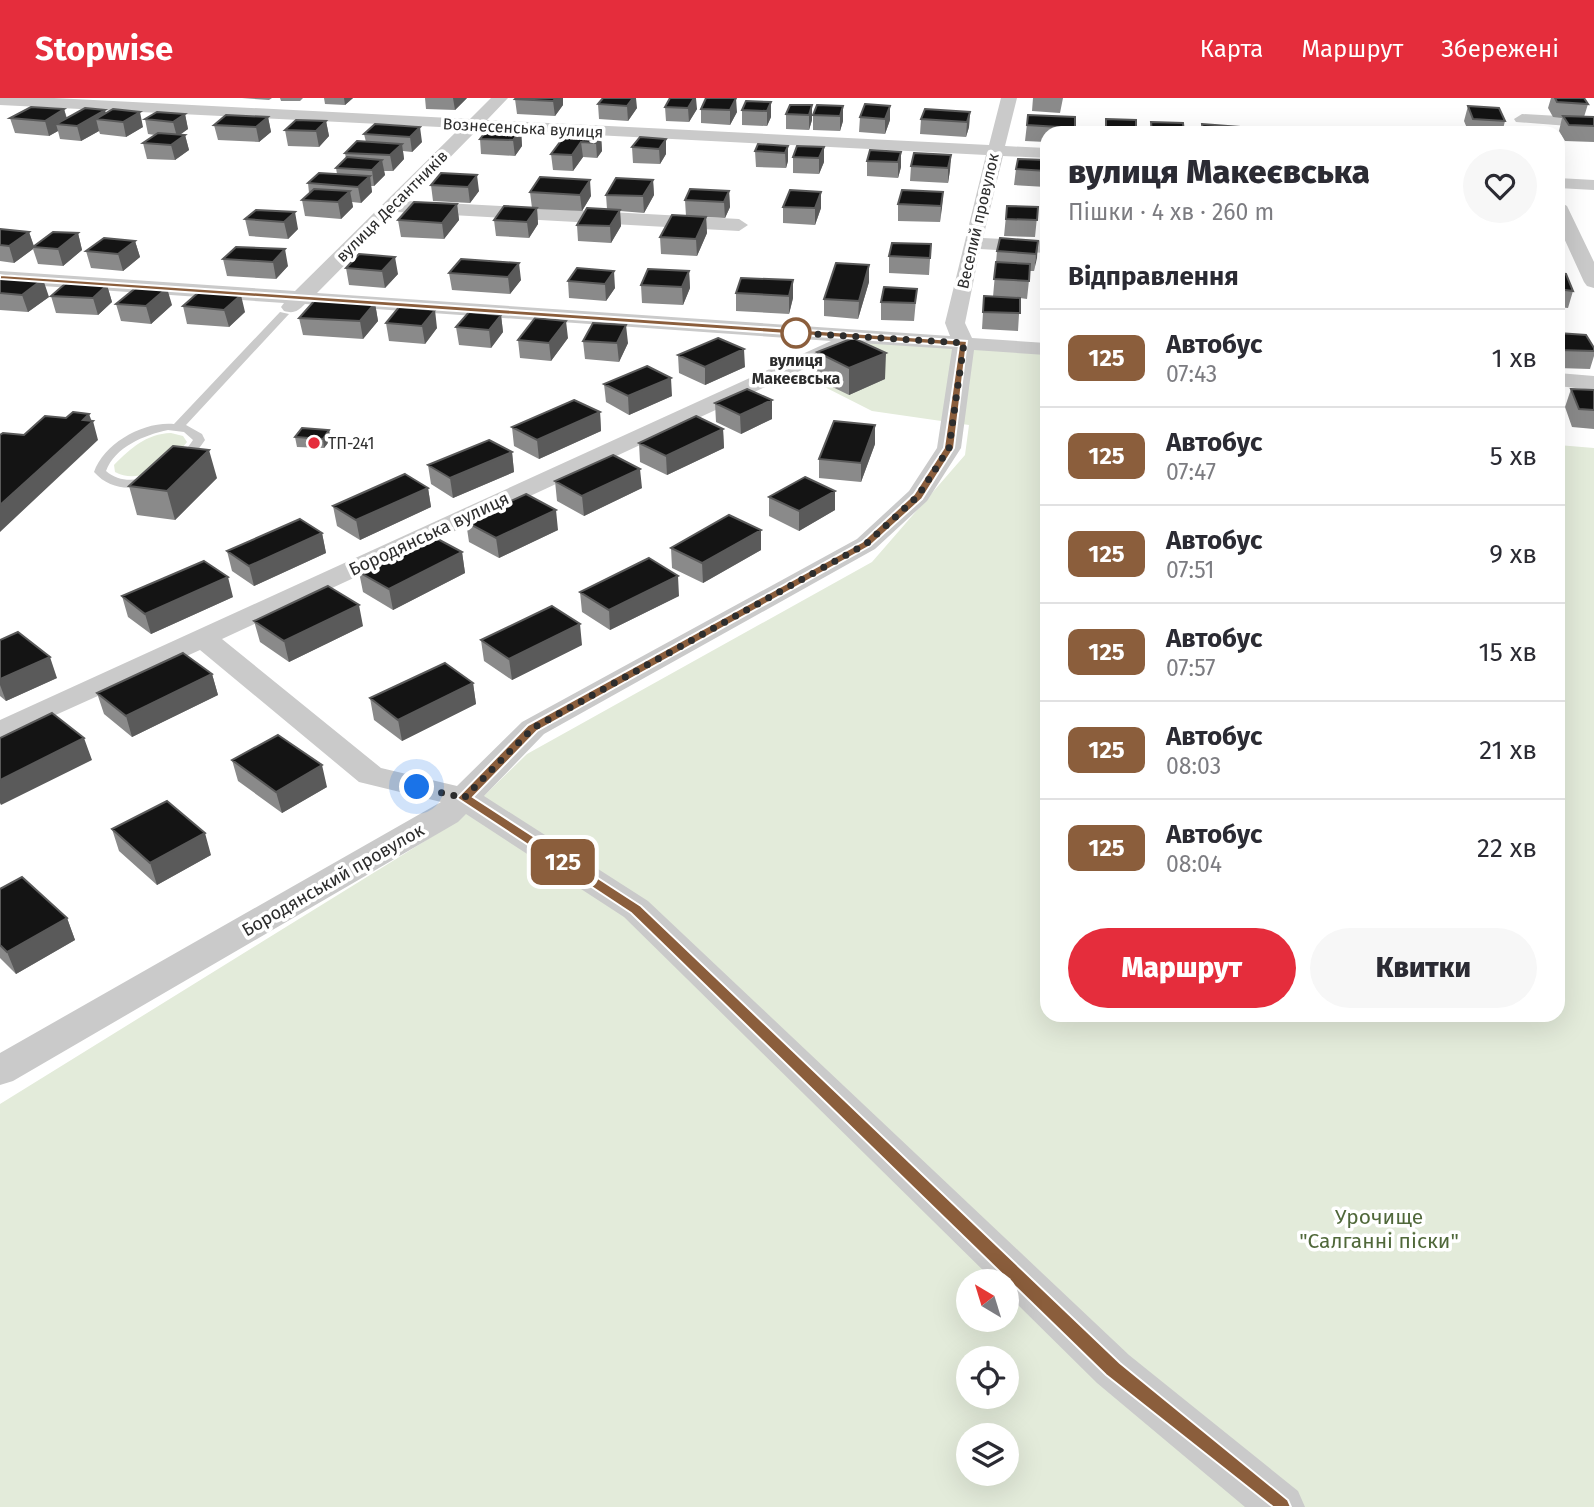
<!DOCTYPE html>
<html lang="uk">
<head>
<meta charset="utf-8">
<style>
	body { margin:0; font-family:"Fira Sans",sans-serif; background:#f7f7f7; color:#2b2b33; height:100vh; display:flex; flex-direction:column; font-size:26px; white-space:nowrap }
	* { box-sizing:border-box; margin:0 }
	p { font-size:23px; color:#7c7c81 }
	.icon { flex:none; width:38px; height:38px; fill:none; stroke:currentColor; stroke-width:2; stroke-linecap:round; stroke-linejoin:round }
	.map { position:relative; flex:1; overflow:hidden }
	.sheet { position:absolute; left:1040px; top:28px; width:525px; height:896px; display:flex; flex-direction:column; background:#fff; border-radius:21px; box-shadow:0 7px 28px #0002 }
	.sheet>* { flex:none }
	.badge { padding:0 14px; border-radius:10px; font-size:24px; line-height:46px }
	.needle { width:46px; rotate:322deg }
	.buttons { position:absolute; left:956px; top:1171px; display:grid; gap:14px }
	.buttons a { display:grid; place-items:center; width:63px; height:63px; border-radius:50%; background:#fff; box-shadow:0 7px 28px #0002; font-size:35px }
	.you { position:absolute; width:35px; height:35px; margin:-18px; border:5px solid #fff; border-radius:50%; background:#1a73e8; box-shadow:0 0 0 10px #1a73e833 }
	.map>.badge { position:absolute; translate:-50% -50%; box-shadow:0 0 0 4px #fff }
	h2 { padding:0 28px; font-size:26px; line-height:63px }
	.round { display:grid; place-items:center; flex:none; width:74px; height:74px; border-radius:37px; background:#f7f7f7 }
	.summary { display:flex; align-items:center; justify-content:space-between; height:119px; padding:0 28px }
	h1 { font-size:33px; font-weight:800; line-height:52px }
	.primary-button { display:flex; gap:14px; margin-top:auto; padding:14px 28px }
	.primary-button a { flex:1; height:80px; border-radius:42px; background:#e52d3c; color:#fff; font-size:28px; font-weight:800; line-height:80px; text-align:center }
	.primary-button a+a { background:#f7f7f7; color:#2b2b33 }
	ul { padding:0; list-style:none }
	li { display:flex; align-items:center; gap:21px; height:98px; padding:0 28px; border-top:2px solid #e1e1e2 }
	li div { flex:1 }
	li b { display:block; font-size:26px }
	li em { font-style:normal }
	li .badge { min-width:77px; font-weight:700; text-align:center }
	header { display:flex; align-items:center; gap:42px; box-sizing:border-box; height:98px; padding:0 35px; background:#e52d3c; color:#fff }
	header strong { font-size:33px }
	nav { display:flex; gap:38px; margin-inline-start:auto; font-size:24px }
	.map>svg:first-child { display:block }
	.green { fill:#e3ebda; fill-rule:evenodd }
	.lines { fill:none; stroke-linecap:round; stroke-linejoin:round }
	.service { fill:#cacaca; fill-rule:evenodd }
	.minor { fill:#cacaca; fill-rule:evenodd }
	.wall { fill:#8a8a8a }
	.shaded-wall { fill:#5a5a5a }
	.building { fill:#141414; stroke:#5a5a5a; stroke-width:2 }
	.line { fill:#8b5e3c; stroke:#fff; stroke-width:2 }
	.walk { stroke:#2d2d2d; stroke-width:7; stroke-dasharray:0 12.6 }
	.stop-dot { fill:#fff; stroke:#8b5e3c; stroke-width:3.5 }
	.poi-dot { fill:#e52d3c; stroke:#fff; stroke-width:2.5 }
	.labels { text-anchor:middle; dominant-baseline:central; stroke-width:7; stroke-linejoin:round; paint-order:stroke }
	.far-street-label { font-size:16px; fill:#2d2d2d; stroke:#fff }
	.far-stop-label { font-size:16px; font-weight:bold; fill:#2d2d2d; stroke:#fff }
	.far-poi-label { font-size:16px; fill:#2d2d2d; stroke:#fff; text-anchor:start }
	.street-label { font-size:18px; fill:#2d2d2d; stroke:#fff }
	.near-park-label { font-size:21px; fill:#50683a; stroke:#fff }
</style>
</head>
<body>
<header>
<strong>Stopwise</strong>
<nav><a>Карта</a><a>Маршрут</a><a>Збережені</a></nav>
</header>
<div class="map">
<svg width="1594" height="1409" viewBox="0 0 1594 1409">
	<rect width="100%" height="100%" fill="#fff"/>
	<path class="green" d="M875 242 1046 253V917H1558V347L1594 350V1409H0V1006L459 722 527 656 872 464 965 357 969 327 872 313 803 278ZM968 1183H1006V1222H968ZM968 1260H1006V1298H968ZM968 1337H1006V1376H968Z
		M171 335 183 338 187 344C171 365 141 388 115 374L114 367C131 350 146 336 171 335Z"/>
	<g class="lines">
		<path class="service" d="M280 214 289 216 186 327 202 336 205 342C184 375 127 411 94 374 104 345 144 323 174 326ZM168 332 184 334 193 342C177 367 134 397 106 373 115 349 144 337 168 332Z"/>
		<path class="minor" d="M0 0H54L470 21 491 0H508L487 22 989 47 1001 0H1017L1005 48 1046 50V60L1003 58 983 140 1046 143V155L980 151 965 225 972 240 1046 245V257L974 252 961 350 927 403 875 451 544 636 484 698 648 803 1129 1257 1298 1393 1305 1409H1245L1097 1285 1006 1195V1183H994L624 819 466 716 458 724 13 983 0 987V955L441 704 359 684 200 552 0 642V622L831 243 305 206C298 213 294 216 284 213L281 209 284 205 0 185V173L295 193 460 30 0 7ZM478 31 986 57 945 225 950 238 317 195 397 114 739 133 748 127 739 121 407 103ZM860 245 952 251 937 350 909 393 857 441 522 624 457 688 381 670 222 541Z
			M1522 16 1594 20V30L1516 24 1514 21Z
			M1558 80 1594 82V92L1558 90Z
			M1558 103 1567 108 1594 164V190L1587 188 1584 184 1558 127Z
			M1558 275 1594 278V292L1558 288Z"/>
	</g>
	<path class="wall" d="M242 0H272L269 2Z
		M280 0H303L300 3H281Z
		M324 0H353L345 7 325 6Z
		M425 0H467L455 12 426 11Z
		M563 0V7L555 18 517 16 515 1Z
		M603 0 637 10 628 23 599 21 598 6Z
		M670 0 697 11 689 24 666 23 665 9Z
		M706 0 737 14 730 27 701 25V11Z
		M1033 0H1063L1060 15 1032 13Z
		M1551 0H1584L1588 6 1584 19H1594V44L1565 43 1559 33 1562 20 1553 19 1548 10Z
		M771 4V19L767 28 742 27V12Z
		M812 7V22L809 32 786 31V16Z
		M843 8V23L840 33 813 32V17Z
		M890 8V22L885 36 859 34 860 19Z
		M1468 8 1505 23 1502 35H1469L1464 23Z
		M64 11 67 20 106 15 143 29 126 39 100 36 99 33 81 43 60 41 58 33 49 38 15 35 10 20Z
		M970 14 969 29 966 39 920 36 921 21Z
		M185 16 188 31 180 36 185 37 189 52 175 62 147 61 143 45 155 37 148 36 145 21Z
		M1028 17 1075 19 1074 35H1046V44L1025 43Z
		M268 19 271 34 259 44 218 42 214 27Z
		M1106 21 1136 22V35H1105Z
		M326 23 329 38 319 49 288 48 285 32Z
		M1151 24 1184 35H1149Z
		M375 26 422 44 412 54 403 53 404 61 393 73H384L385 77 374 88H371L372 94 361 105 352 104 353 109 341 121 305 118 302 102 309 95 308 85 337 76 336 70 346 61 345 55 366 44 364 36Z
		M521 32 522 48 515 58 481 56 480 41Z
		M566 36 601 37 602 53 597 60 583 59 573 73 553 72 551 56Z
		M666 41V56L660 66 633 65 632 49Z
		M788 48V63L786 70 756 69 755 53Z
		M824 49V64L819 76 793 75V59Z
		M901 54V69L898 80 867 78V63Z
		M951 57 950 72 948 85 910 83 911 68Z
		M1046 62V89L1014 87 1016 71Z
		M441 75 479 93 470 105 433 103 431 87Z
		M540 79 591 98 582 113 537 111 538 126 529 140 496 138 494 122 532 110 530 94Z
		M653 82 654 97 644 115 620 113 621 128 611 145 578 143 577 127 607 111 606 97Z
		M729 93 730 109 725 120 706 119 707 135 697 158 661 156 660 139 686 118 685 102Z
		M821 94V110L815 127 783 125V109Z
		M943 94 940 124 898 123V106Z
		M457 106 459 122 444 141 401 139 398 122Z
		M1007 108 1038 109 1035 139 1004 138Z
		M256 112 298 131 288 141 249 138 245 121Z
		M0 131 29 134 34 148 78 135 82 152 63 168 38 166 33 151 14 165 0 163Z
		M135 143 140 159 123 173 91 170 86 153Z
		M1038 143 1034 173H1030L1027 201 1020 200 1018 233 982 231 984 198 993 199 997 153Z
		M931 146 929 177 889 175V158Z
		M236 149 288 168 276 181 227 178 223 161Z
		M359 156 398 176 385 190 349 187 346 170Z
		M461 161 521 182 510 196 452 192 449 175Z
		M869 167V184L858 221 824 218V201Z
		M577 170 615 190 606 203 569 200 568 183Z
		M689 173 690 190 683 207 642 205 641 187Z
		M1558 175 1573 193 1568 210 1558 209Z
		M0 177 49 199 28 214 0 212Z
		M793 182V200L789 216 736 213V195Z
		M107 187 112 204 98 217 56 215 51 198Z
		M917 191 914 223 881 222V204Z
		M200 193 245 214 229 229 187 226 183 208Z
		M375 205 378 223 363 241 303 237 299 220Z
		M116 206 172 207 151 226 121 223Z
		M399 209 437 230 425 246 389 243 386 225Z
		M501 217 503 234 491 250 459 247 456 229Z
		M1558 235 1594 250V258L1590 271 1558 270Z
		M568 240 551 263 520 260 518 242Z
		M583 243 628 245 619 264 585 261Z
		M817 254 885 281 849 297 816 281Z
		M678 257 745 269 705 287 679 275Z
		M604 286 672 298 629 317 606 304Z
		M1571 291 1594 292V331L1572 329 1565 309Z
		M715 305 772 321 741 336 716 324Z
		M600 314 601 333 539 361 514 348 512 329Z
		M723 331 724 350 667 377 640 364 639 345Z
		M295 339 331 341 324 350 297 349Z
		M875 346 861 384 819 380V361Z
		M512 354 514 374 453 400 431 386 428 367Z
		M217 380 175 422 137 417 129 388Z
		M555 383 642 390 584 418 557 403Z
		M428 390 431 409 360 442 337 428 333 408Z
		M835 393V412L799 433 769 418V399Z
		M466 424 558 432 499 460 469 444Z
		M322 435 326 455 254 488 232 473 227 453Z
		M671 450 761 452 703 485 672 470Z
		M462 454 465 475 393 512 363 494 359 474Z
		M580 494 679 498 610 532 582 514Z
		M122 498 233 499 151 536 128 519Z
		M254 523 363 528 289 564 260 544Z
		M0 542 57 580 6 603 0 598Z
		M481 542 582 547 512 582 484 563Z
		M212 576 218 597 132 639 104 616 97 595Z
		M473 585 476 606 402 643 374 622 370 600Z
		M232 662 327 689 282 715 238 683Z
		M112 731 211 757 157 787 119 753Z
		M0 791 67 820 75 842 16 876 0 860Z"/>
	<path class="shaded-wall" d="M344 0H353L345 7Z
		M453 0H467L455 12Z
		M556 0H563V7L555 18 553 3Z
		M633 0H636L637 10 628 23 627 8Z
		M694 0H696L697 11 689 24 688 10Z
		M736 0 737 14 730 27V12Z
		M771 4V19L767 28V13Z
		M812 7V22L809 32V17Z
		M843 8V23L840 33V18Z
		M890 8V22L885 36V21Z
		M64 11 68 26H56L58 33 49 38 45 23Z
		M105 12 108 22 96 21 99 33 81 43 77 28Z
		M140 14 143 29 126 39 123 24Z
		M970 14 969 29 966 39 967 24Z
		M185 16 188 31 177 39 173 24Z
		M268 19 271 34 259 44 256 29Z
		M326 23 329 38 319 49 316 33Z
		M420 29 422 44 412 54 410 39Z
		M521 32 522 48 515 58 513 42Z
		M185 37 189 52 175 62 171 47Z
		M601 37 602 53 597 60 596 45Z
		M666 41V56L660 66 659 51Z
		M581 44 583 59 573 73 572 57Z
		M402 46 404 61 393 73 390 57Z
		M788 48V63L786 70 785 55Z
		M824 49V64L819 76V60Z
		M901 54V69L898 80V64Z
		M951 57 950 72 948 85V70Z
		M382 62 385 77 374 88 372 72Z
		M477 77 479 93 470 105 468 89Z
		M370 78 372 94 361 105 358 89Z
		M590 82 591 98 582 113 580 97Z
		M653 82 654 97 644 115 643 98Z
		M350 93 353 109 341 121 338 104Z
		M729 93 730 109 725 120 724 104Z
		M821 94V110L815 127V110Z
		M943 94 942 110 940 124 941 108Z
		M457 106 459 122 444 141 442 125Z
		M537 110 538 126 529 140 527 124Z
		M620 112 621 128 611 145 610 128Z
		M295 114 298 131 288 141 284 124Z
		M706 119 707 135 697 158 696 141Z
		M29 134 34 149H33V151L14 165 9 148Z
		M78 135 82 152 63 168 58 151Z
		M135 143 140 159 123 173 118 156Z
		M1038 143 1037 160 1034 173 1036 156Z
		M285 151 288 168 276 181 273 164Z
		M395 159 398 176 385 190 382 173Z
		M519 165 521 182 510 196 508 179Z
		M869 167V184L858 221 859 203Z
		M614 173 615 190 606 203 605 186Z
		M689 173 690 190 683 207 682 189Z
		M43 181 49 199 28 214 22 197Z
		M793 182V200L789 216V198Z
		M107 187 112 204 98 217 93 200Z
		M167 190 172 207 151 226 146 208Z
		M241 197 245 214 229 229 224 212Z
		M375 205 378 223 363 241 360 223Z
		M435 212 437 230 425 246 422 228Z
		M501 217 503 234 491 250 489 232Z
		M566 223 568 240 551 263 549 245Z
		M626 227 628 245 619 264 617 245Z
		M744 251 745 269 705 287V269Z
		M886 255 885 281 849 297V270Z
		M671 280 672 298 629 317 628 298Z
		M772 302V321L741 336 740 317Z
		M600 314 601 333 539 361 537 342Z
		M89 316 92 324 93 323 98 342 0 434V407Z
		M875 327V346L861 384V365Z
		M723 331 724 350 667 377 666 358Z
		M329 332 331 341 324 350 323 341Z
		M209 352 217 380 175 422 167 393Z
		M512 354 514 374 453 400 450 380Z
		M640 371 642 390 584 418 582 398Z
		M428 390 431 409 360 442 356 422Z
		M835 393V412L799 433V413Z
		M556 412 558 432 499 460 496 440Z
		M761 432V452L703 485 702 465Z
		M322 435 326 455 254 488 249 468Z
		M462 454 465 475 393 512 389 491Z
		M678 478 679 498 610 532 609 512Z
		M228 479 233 499 151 536 145 516Z
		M359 507 363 528 289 564 284 543Z
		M580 526 582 547 512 582 509 561Z
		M50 559 57 580 6 603 0 587V581Z
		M212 576 218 597 132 639 126 618Z
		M473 585 476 606 402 643 398 622Z
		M84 640 92 662 1 707 0 705V682Z
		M322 667 327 689 282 715 276 694Z
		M205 735 211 757 157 787 150 765Z
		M67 820 75 842 16 876 7 854Z"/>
	<path class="building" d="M516 0H556L553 3 515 1Z
		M603 0H633L627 8 598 6Z
		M670 0H694L688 10 665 9Z
		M706 0H736L730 12 701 11Z
		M1555 0H1584L1588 6 1557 4Z
		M746 3 771 4 767 13 742 12Z
		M865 6 890 8 885 21 860 19Z
		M790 7H812L809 17 786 16Z
		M817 7 843 8 840 18 813 17Z
		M1468 8 1499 10 1505 23 1473 21Z
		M31 9 64 11 45 23 10 20Z
		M85 10 105 12 77 28 56 26Z
		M113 11 140 14 123 24 96 21Z
		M925 11 970 14 967 24 921 21Z
		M157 14 185 16 173 24 145 21Z
		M226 17 268 19 256 29 214 27Z
		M1028 17 1075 19V30L1027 27Z
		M1563 18 1594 19V28L1569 27Z
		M1106 21 1136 22V32L1106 31Z
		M296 22 326 23 316 33 285 32Z
		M1151 24 1183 25 1184 35 1152 33Z
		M375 26 420 29 410 39 364 36Z
		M1202 26 1253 30 1255 35H1203Z
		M1268 29 1293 30 1294 35H1270Z
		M488 31 521 32 513 42 480 41Z
		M158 35 185 37 171 47 143 45Z
		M566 36 601 37 596 45 581 44 572 57 551 56Z
		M640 39 666 41 659 51 632 49Z
		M357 43 402 46 390 57 345 55Z
		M758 46 788 48 785 55 755 53Z
		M797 48 824 49 819 60 793 59Z
		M870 52 901 54 898 64 867 63Z
		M914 55 951 57 948 70 911 68Z
		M347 59 382 62 372 72 336 70Z
		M1018 61 1046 62V73L1016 71Z
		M319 75 370 78 358 89 308 85Z
		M441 75 477 77 468 89 431 87Z
		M540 79 590 82 580 97 530 94Z
		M616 80 653 82 643 98 606 97Z
		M314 91 350 93 338 104 302 102Z
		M690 91 729 93 724 104 685 102Z
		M790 92 821 94 815 110 783 109Z
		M902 92 943 94 941 108 898 106Z
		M414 104 457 106 442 125 398 122Z
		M504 108 537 110 527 124 494 122Z
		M1007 108 1038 109 1037 122 1006 121Z
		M587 110 620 112 610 128 577 127Z
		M256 112 295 114 284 124 245 121Z
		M672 117 706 119 696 141 660 139Z
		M0 131 29 134 9 148 0 147Z
		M53 134 78 135 58 151 33 149Z
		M104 140 135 143 118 156 86 153Z
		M1000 140 1038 143 1036 156 997 153Z
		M892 145 931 146 930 160 889 158Z
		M236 149 285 151 273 164 223 161Z
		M359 156 395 159 382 173 346 170Z
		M461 161 519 165 508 179 449 175Z
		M996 164 1030 166 1029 183 994 181Z
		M836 165 869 167 859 203 824 201Z
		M577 170 614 173 605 186 568 183Z
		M648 171 689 173 682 189 641 187Z
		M1558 175 1566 176 1573 193 1558 191Z
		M0 177 43 181 22 197 0 195Z
		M741 180 793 182 789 198 736 195Z
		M66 185 107 187 93 200 51 198Z
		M138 188 167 190 146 208 116 206Z
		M884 189 917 191 915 205 881 204Z
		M200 193 241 197 224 212 183 208Z
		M984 198 1020 200V215L983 214Z
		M315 202 375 205 360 223 299 220Z
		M399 209 435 212 422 228 386 225Z
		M469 214 501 217 489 232 456 229Z
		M535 220 566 223 549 245 518 242Z
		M593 225 626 227 617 245 583 243Z
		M1558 235 1586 237 1594 250V253L1558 252Z
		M718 240 744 251 705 269 678 257Z
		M853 240 886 255 849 270 817 254Z
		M647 268 671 280 628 298 604 286Z
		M747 291 772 302 740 317 715 305Z
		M1571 291 1594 292V312L1579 311Z
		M574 302 600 314 537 342 512 329Z
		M73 314 89 316 83 322 93 323 0 407V337L3 335 24 337 45 318 66 320Z
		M696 318 723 331 666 358 639 345Z
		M834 323 875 327 861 365 819 361Z
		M302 330 329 332 323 341 295 339Z
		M489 342 512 354 450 380 428 367Z
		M173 348 209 352 167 393 129 388Z
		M613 357 640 371 582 398 555 383Z
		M405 376 428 390 356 422 333 408Z
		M805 379 835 393 799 413 769 399Z
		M526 396 556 412 496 440 466 424Z
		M729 417 761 432 702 465 671 450Z
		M300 421 322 435 249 468 227 453Z
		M432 438 462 454 389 491 359 474Z
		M649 460 678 478 609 512 580 494Z
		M204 463 228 479 145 516 122 498Z
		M328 488 359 507 284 543 254 523Z
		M552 508 580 526 509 561 481 542Z
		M18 534 50 559 0 581V542Z
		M183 555 212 576 126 618 97 595Z
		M445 565 473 585 398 622 370 600Z
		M52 615 84 640 0 682V640Z
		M278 637 322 667 276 694 232 662Z
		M167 703 205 735 150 765 112 731Z
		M22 779 67 820 7 854 0 847V791Z"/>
	<path class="line" d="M0 177 967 243 954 350 922 401 870 448 537 633 473 699 641 808 1120 1265 1288 1402 1291 1409H1273L1106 1277 631 815 457 700 528 627 862 444 914 396 944 350 959 248 0 181Z"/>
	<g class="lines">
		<path class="walk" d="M417 689 464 700 533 630 866 446 918 398 949 350 964 245 796 235"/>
	</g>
	<circle class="stop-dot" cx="796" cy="235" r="14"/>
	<circle class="poi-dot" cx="314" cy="345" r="7"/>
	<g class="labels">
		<g class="far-street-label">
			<text transform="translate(523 30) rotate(3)">Вознесенська вулиця</text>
			<text transform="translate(392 108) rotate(-45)">вулиця Десантників</text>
			<text transform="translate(978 123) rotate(-77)">Веселий провулок</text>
		</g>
		<g class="far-stop-label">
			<text x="796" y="262">вулиця<tspan x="796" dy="18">Макеєвська</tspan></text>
		</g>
		<g class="far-poi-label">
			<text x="328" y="345">ТП-241</text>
		</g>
		<g class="street-label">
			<text transform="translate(429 436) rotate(-25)">Бородянська вулиця</text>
			<text transform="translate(333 782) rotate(-30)">Бородянський провулок</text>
		</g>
		<g class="near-park-label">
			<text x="1379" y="1119">Урочище<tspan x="1379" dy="24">"Салганні піски"</tspan></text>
		</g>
	</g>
</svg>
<div class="buttons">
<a><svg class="needle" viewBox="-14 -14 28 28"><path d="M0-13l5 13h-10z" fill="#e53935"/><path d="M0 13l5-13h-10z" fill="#7c7c81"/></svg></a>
<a><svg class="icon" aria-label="locate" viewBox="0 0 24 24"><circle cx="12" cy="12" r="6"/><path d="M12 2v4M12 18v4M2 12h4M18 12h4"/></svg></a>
<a><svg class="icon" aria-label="layers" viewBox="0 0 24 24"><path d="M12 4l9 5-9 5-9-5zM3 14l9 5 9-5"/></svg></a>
</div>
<div class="you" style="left:417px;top:689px"></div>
<b class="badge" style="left:563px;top:764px;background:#8b5e3c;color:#fff">125</b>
<section class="sheet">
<div class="summary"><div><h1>вулиця Макеєвська</h1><p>Пішки · 4 хв · 260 m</p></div><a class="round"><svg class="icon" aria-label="heart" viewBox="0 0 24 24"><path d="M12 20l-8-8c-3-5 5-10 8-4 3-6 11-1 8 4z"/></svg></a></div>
<h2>Відправлення</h2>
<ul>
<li><span class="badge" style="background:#8b5e3c;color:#fff">125</span><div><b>Автобус</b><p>07:43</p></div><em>1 хв</em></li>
<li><span class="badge" style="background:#8b5e3c;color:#fff">125</span><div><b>Автобус</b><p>07:47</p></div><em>5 хв</em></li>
<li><span class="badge" style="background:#8b5e3c;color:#fff">125</span><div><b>Автобус</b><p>07:51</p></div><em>9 хв</em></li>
<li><span class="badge" style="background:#8b5e3c;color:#fff">125</span><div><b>Автобус</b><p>07:57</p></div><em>15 хв</em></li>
<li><span class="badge" style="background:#8b5e3c;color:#fff">125</span><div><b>Автобус</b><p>08:03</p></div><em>21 хв</em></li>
<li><span class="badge" style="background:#8b5e3c;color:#fff">125</span><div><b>Автобус</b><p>08:04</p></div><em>22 хв</em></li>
</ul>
<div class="primary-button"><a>Маршрут</a><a>Квитки</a></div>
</section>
</div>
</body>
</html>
